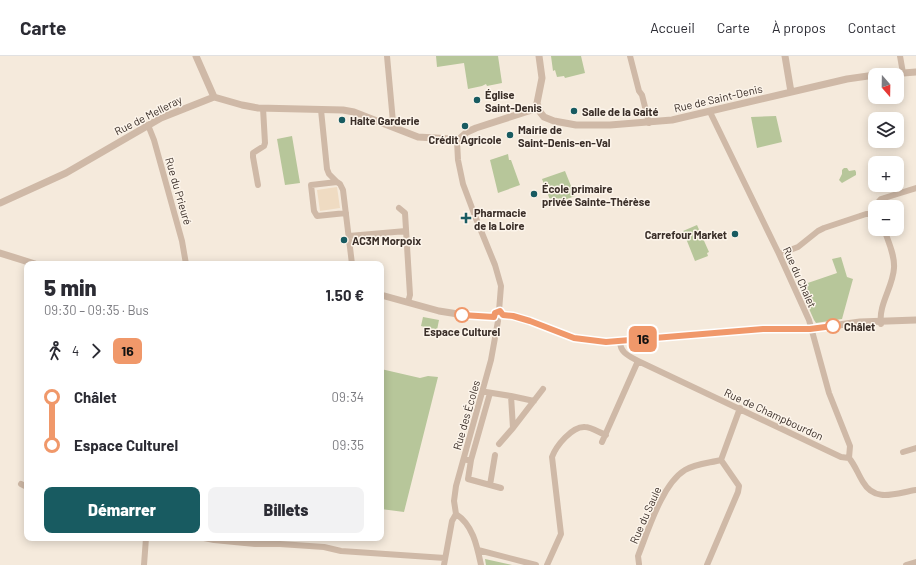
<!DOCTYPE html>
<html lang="fr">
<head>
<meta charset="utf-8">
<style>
	body { margin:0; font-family:Barlow,sans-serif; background:#f2f2f3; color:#2b2b33; height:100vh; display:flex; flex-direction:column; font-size:15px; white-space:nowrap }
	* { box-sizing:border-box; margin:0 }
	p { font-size:13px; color:#7c7c81 }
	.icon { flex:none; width:22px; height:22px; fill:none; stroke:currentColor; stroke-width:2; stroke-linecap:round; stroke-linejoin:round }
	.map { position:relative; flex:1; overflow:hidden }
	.panel { position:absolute; left:24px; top:205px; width:360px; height:280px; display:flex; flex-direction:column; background:#fff; border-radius:8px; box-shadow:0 2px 10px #0003 }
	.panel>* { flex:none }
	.badge { padding:0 8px; border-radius:6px; font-size:14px; line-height:26px }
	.needle { width:26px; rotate:160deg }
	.controls { position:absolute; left:868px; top:12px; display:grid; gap:8px }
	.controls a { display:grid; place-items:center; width:36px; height:36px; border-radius:8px; background:#fff; box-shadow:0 2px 10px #0003; font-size:20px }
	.map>.badge { position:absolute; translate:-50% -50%; box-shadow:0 0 0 2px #fff }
	.legs { display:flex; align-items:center; gap:6px; height:44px; padding:0 20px; font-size:13px }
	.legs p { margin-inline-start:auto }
	.headline { display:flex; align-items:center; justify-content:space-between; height:68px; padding:0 20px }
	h1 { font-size:22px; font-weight:800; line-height:30px }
	.primary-button { display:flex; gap:8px; margin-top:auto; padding:8px 20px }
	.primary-button a { flex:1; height:46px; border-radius:8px; background:#185b61; color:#fff; font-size:16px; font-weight:800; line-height:46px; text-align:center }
	.primary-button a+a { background:#f2f2f3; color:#2b2b33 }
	ul { padding:0 20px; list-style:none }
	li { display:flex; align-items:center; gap:14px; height:48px; font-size:15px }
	li i { display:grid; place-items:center; width:6px; height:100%; margin:0 5px; background:currentColor }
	li i::after { content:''; width:10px; height:10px; margin:-5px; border:3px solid; border-radius:50%; background:#fff }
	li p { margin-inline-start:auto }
	li:first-child i { background:linear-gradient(#0000 50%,currentColor 0) }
	li:last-child i { background:linear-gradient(currentColor 50%,#0000 0) }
	header { display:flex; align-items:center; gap:24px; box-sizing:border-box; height:56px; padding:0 20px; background:#fff; border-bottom:1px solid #e1e1e2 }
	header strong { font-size:19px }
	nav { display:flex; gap:22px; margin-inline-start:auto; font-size:14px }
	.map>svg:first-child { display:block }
	.green { fill:#b7c69a }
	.plaza { fill:#efdbc2 }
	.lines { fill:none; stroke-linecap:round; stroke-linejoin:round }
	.minor { stroke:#cfb9a7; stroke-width:6 }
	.tertiary { stroke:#cfb9a7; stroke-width:7 }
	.line-1-casing { stroke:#fff; stroke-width:9 }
	.line-1 { stroke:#f0986a; stroke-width:6 }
	.poi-dot { fill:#185b61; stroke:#fcf4ea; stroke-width:1.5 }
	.stop-1-dot { fill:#fff; stroke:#f0986a; stroke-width:2 }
	.labels { text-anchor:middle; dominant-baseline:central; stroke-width:3; stroke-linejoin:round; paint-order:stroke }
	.poi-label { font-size:11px; font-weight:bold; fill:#3a2e28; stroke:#fcf4ea; text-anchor:start }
	.street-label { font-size:11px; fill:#3a2e28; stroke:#fcf4ea }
	.stop-label { font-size:11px; font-weight:bold; fill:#3a2e28; stroke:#fcf4ea; text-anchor:start }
</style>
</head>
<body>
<header>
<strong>Carte</strong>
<nav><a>Accueil</a><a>Carte</a><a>À propos</a><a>Contact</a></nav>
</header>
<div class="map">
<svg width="916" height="509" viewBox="0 0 916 509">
	<rect width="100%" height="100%" fill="#f5eadc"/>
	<path class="green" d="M436 0H498L502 27 487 30 486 28 482 30 468 33 464 7 437 11Z
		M551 0H581L585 17 565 22 564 20 557 21 555 14 553 15Z
		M776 60 782 86 757 92 751 61Z
		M292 80 300 127 285 129 277 83Z
		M508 98 509 104H511L520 129 498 137 490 104Z
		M844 112H847L849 115 855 114 856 116V119L842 127 839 124 842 118V114Z
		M565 115 575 140 552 149 542 123Z
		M697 169 709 196 707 197 708 200 695 205 683 175Z
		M841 201 847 221 853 223 842 263 816 267 814 264 799 230 837 217 832 203Z
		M423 261 439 264 437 274 421 270Z
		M381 313 420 322 428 320 438 321 404 456 381 453Z
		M485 503 512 509H486Z"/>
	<path class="plaza" d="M337 131 340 152 320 155 317 134Z"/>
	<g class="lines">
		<path class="minor" d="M387 0 393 66 392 71
			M630 0 639 35 642 39 649 67
			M900 0 903 17
			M321 54 327 113 329 118 337 126
			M710 56 779 198 809 264 829 337 850 390 849 402
			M148 69 154 84 182 185 186 208
			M457 85 458 104 463 128 475 160 495 209 501 230 499 255
			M258 129 253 101V97L264 90 265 87 263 52
			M399 152 405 157 410 239 408 246
			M346 157 317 160 314 155 311 129 337 126 340 128 343 134 352 208
			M873 158 874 151 881 143 916 132
			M349 180 406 175
			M779 198 798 191 818 175 824 172 866 158H873L875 161
			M881 268C878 249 893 231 894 212 895 199 888 185 884 173
			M620 285C620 297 629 300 638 305L841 401 849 402C855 409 858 418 863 426 875 447 896 437 916 434
			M486 336 511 340 534 345
			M511 340 513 372 543 333
			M602 386 638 305
			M499 388 513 372
			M903 396 916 392
			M467 404H471L468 423 501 432
			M471 404 490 337
			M21 428 27 431
			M490 429 495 399
			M456 458 454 445 456 430 491 304 498 265
			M456 458C473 469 477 490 481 509
			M204 482 214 484 255 488H280L324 491 341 495 445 502
			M478 494 536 509
			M639 508 638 500C648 475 662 428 685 414 695 408 709 407 721 404
			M144 509 146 482
			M444 509 452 465 456 458
			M547 509 561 478 552 401C556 390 572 370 585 371 591 371 600 377 606 379
			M707 509 738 436 739 430 721 404 740 352
			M906 509 916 506"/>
		<path class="tertiary" d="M196 0 214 41
			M539 0 542 22 537 47 540 56 544 61 554 65 576 69H610L672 64 847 23 875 19
			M785 0 791 36
			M879 19 916 16
			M0 147 66 117 161 62 214 41 242 49 258 52 343 54 354 56 418 81 452 83 457 85 467 76 476 72 538 52
			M0 197 35 208
			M381 239 439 255 458 258 494 261
			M503 259 513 260 530 265 574 282 606 286 763 273H810L860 266 916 264"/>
	</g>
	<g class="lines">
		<defs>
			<path id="line-1" d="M462 259 494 261 495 257 500 255 503 259 513 260 530 265 574 282 606 286 763 273H810L833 270"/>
		</defs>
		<use href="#line-1" class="line-1-casing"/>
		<use href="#line-1" class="line-1"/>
	</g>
	<g class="poi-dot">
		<circle cx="477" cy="44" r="4"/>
		<circle cx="574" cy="55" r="4"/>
		<circle cx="342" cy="64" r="4"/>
		<circle cx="465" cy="70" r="4"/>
		<circle cx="510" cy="79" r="4"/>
		<circle cx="534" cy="138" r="4"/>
		<path d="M464 156h4v4h4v4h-4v4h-4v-4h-4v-4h4z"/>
		<circle cx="735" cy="178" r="4"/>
		<circle cx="344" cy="184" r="4"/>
	</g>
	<g class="stop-1-dot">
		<circle cx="462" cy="259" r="7"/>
		<circle cx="833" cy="270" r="7"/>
	</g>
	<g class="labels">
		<g class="poi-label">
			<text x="485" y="38">Église<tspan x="485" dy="13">Saint-Denis</tspan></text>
			<text x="582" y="55">Salle de la Gaité</text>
			<text x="350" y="64">Halte Garderie</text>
			<text x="518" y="73">Mairie de<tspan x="518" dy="13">Saint-Denis-en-Val</tspan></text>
			<text x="465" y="83" text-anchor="middle">Crédit Agricole</text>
			<text x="542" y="132">École primaire<tspan x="542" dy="13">privée Sainte-Thérèse</tspan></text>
			<text x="474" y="156">Pharmacie<tspan x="474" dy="13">de la Loire</tspan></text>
			<text x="727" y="178" text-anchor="end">Carrefour Market</text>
			<text x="352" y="184">AC3M Morpoix</text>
		</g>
		<g class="street-label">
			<text transform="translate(718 42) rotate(-13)">Rue de Saint-Denis</text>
			<text transform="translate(148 59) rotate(-27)">Rue de Melleray</text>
			<text transform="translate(179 135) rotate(74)">Rue du Prieuré</text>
			<text transform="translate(800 221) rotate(66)">Rue du Chalet</text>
			<text transform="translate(774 358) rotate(25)">Rue de Champbourdon</text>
			<text transform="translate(466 359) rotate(-74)">Rue des Écoles</text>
			<text transform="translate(645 459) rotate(-66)">Rue du Saule</text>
		</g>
		<g class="stop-label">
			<text x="844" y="270">Châlet</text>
			<text x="462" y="275" text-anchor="middle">Espace Culturel</text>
		</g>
	</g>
</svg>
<div class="controls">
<a><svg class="needle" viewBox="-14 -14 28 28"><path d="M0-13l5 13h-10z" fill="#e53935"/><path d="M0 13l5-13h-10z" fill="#7c7c81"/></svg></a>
<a><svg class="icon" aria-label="layers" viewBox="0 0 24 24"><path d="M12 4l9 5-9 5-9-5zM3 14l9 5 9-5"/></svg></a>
<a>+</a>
<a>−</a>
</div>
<b class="badge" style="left:643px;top:283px;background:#f0986a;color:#111">16</b>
<section class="panel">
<div class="headline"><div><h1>5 min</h1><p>09:30 – 09:35 · Bus</p></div><b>1.50 €</b></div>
<div class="legs"><svg class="icon" aria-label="walk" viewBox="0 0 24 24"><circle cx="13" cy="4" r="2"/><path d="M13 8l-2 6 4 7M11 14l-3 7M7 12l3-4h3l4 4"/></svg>4<svg class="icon" aria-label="forward" viewBox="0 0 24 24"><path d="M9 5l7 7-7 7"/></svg><b class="badge" style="background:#f0986a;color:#111">16</b></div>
<ul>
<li><i style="color:#f0986a"></i><b>Châlet</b><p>09:34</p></li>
<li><i style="color:#f0986a"></i><b>Espace Culturel</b><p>09:35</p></li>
</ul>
<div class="primary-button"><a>Démarrer</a><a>Billets</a></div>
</section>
</div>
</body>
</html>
